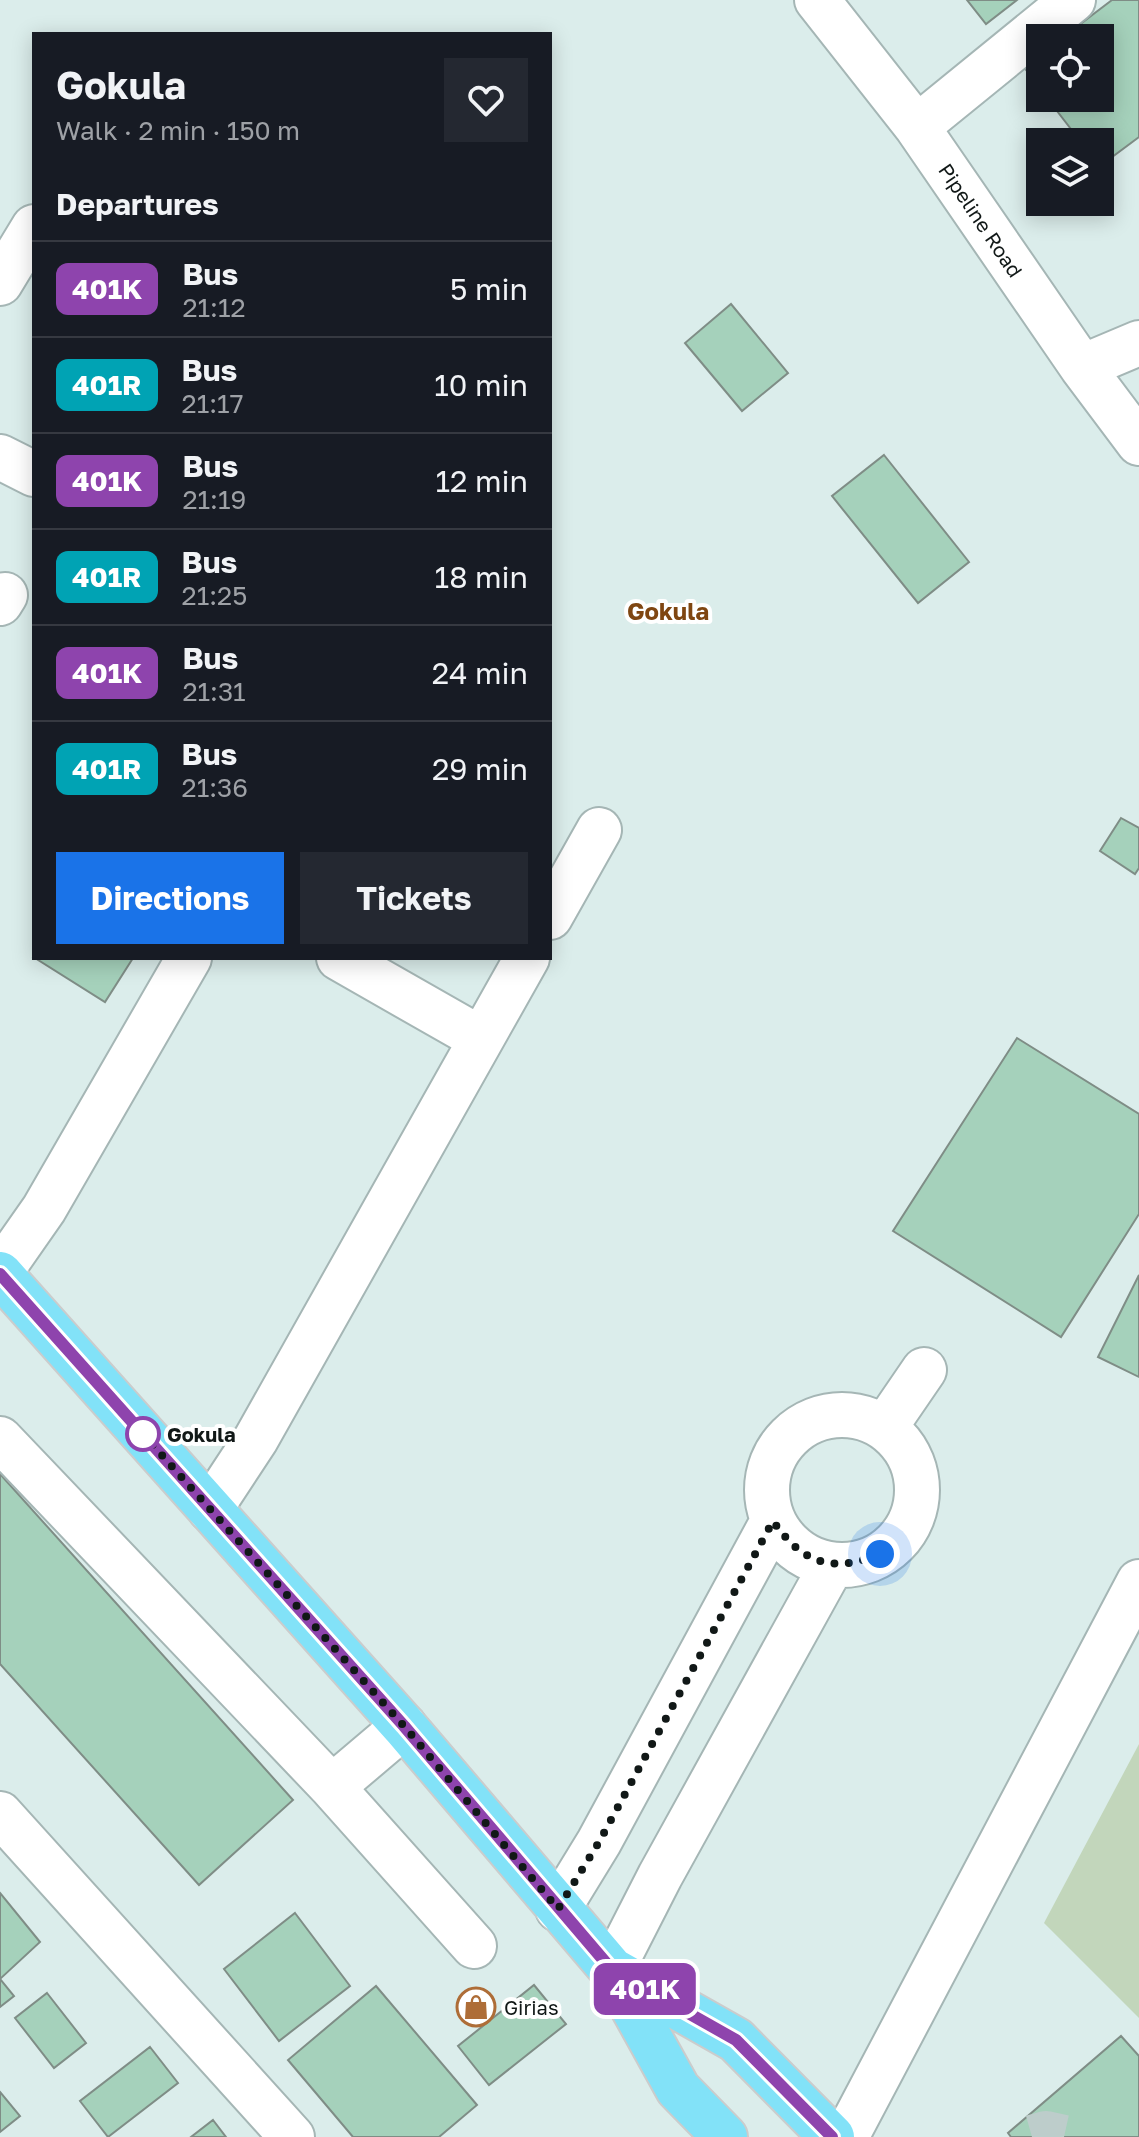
<!DOCTYPE html>
<html lang="en">
<head>
<meta charset="utf-8">
<style>
	body { margin:0; font-family:"Golos Text",sans-serif; background:#242831; color:#f1f3f6; height:100vh; display:flex; flex-direction:column; font-size:30px; white-space:nowrap }
	* { box-sizing:border-box; margin:0 }
	p { font-size:26px; color:#9ea1a6 }
	.icon { flex:none; width:44px; height:44px; fill:none; stroke:currentColor; stroke-width:2; stroke-linecap:round; stroke-linejoin:round }
	.map { position:relative; flex:1; overflow:hidden }
	.sheet { position:absolute; left:32px; top:32px; width:520px; height:928px; display:flex; flex-direction:column; background:#171b24; border-radius:0px; box-shadow:0 4px 20px #0003 }
	.sheet>* { flex:none }
	.badge { padding:0 16px; border-radius:12px; font-size:28px; line-height:52px }
	.fabs { position:absolute; left:1026px; top:24px; display:grid; gap:16px }
	.fabs a { display:grid; place-items:center; width:88px; height:88px; border-radius:0px; background:#171b24; box-shadow:0 4px 20px #0003; font-size:40px }
	.you { position:absolute; width:40px; height:40px; margin:-20px; border:6px solid #fff; border-radius:50%; background:#1a73e8; box-shadow:0 0 0 12px #1a73e833 }
	.map>.badge { position:absolute; translate:-50% -50%; box-shadow:0 0 0 4px #fff }
	h2 { padding:0 24px; font-size:30px; line-height:72px }
	.round { display:grid; place-items:center; flex:none; width:84px; height:84px; border-radius:0px; background:#242831 }
	.summary { display:flex; align-items:center; justify-content:space-between; height:136px; padding:0 24px }
	h1 { font-size:38px; font-weight:700; line-height:60px }
	.button { display:flex; gap:16px; margin-top:auto; padding:16px 24px }
	.button a { flex:1; height:92px; border-radius:0px; background:#1a73e8; color:#fff; font-size:32px; font-weight:700; line-height:92px; text-align:center }
	.button a+a { background:#242831; color:#f1f3f6 }
	ul { padding:0; list-style:none }
	li { display:flex; align-items:center; gap:24px; height:96px; padding:0 24px; border-top:2px solid #363941 }
	li div { flex:1 }
	li b { display:block; font-size:30px }
	li em { font-style:normal }
	li .badge { min-width:88px; font-weight:700; text-align:center }
	.map>svg:first-child { display:block }
	.green { fill:#c2d6bb }
	.building { fill:#a5d1bb; stroke:#7f8d86; stroke-width:2 }
	.lines { fill:none; stroke-linecap:round; stroke-linejoin:round }
	.minor-tunnel { stroke:#bdcdcb; stroke-width:44; stroke-dasharray:44 22; stroke-linecap:butt }
	.minor-casing { stroke:#a5b6b5; stroke-width:48 }
	.major-casing { stroke:#cbcccc; stroke-width:48 }
	.minor { stroke:#fff; stroke-width:44 }
	.major { stroke:#82e2f8; stroke-width:44 }
	.line-casing { stroke:#fff; stroke-width:18 }
	.line { stroke:#8e44ad; stroke-width:12 }
	.walk { stroke:#111817; stroke-width:8; stroke-dasharray:0 14.4 }
	.stop-dot { fill:#fff; stroke:#8e44ad; stroke-width:4 }
	.labels { text-anchor:middle; dominant-baseline:central; stroke-width:8; stroke-linejoin:round; paint-order:stroke }
	.street-label { font-size:20px; fill:#111817; stroke:#fff }
	.stop-label { font-size:20px; font-weight:bold; fill:#111817; stroke:#fff; text-anchor:start }
	.poi-label { font-size:20px; fill:#111817; stroke:#fff; text-anchor:start }
	.quarter-label { font-size:24px; font-weight:bold; fill:#7f4611; stroke:#fff }
</style>
</head>
<body>
<div class="map">
<svg width="1139" height="2137" viewBox="0 0 1139 2137">
	<rect width="100%" height="100%" fill="#dbedeb"/>
	<path class="green" d="M1139 1744V2018L1044 1923Z"/>
	<path class="building" d="M967 0H1017L986 24Z
		M1112 0H1139V137L1100 166V142H1081L1047 98H1100V38H1062Z
		M1040 55V89L1024 67Z
		M731 304 788 373 742 411 685 343Z
		M884 455 969 562 918 603 832 496Z
		M1121 818 1139 828V868L1135 874 1100 851Z
		M35 958H133L105 1002Z
		M1017 1038 1139 1114V1214L1061 1337 893 1231Z
		M1139 1275V1377L1098 1357Z
		M0 1474 293 1800 199 1885 0 1664Z
		M0 1893 40 1942 0 1979Z
		M295 1913 350 1986 279 2041 224 1969Z
		M0 1979 14 1996 0 2007Z
		M534 1985 566 2024 489 2085 458 2046Z
		M376 1986 477 2105 439 2137H353L288 2060Z
		M47 1993 86 2043 54 2068 15 2018Z
		M1121 2036 1139 2056V2137H1011L1008 2133Z
		M150 2047 178 2083 108 2137 80 2101Z
		M0 2092 20 2116 0 2132Z
		M213 2120 226 2137H191Z"/>
	<g class="lines">
		<path class="minor-tunnel" d="M1032 2137 1046 2133 1064 2137"/>
		<defs>
			<path id="minor" d="M817 0 917 127 1082 367 1139 443
				M917 127 1073 0
				M0 283 34 227
				M1082 367 1139 343
				M0 457 34 474
				M0 603 5 595
				M550 917 599 830
				M339 958 481 1039
				M0 1272 44 1209 189 958
				M767 1490a75 75 0 1 1 150 0a75 75 0 1 1-150 0Z
				M885 1427 924 1370
				M0 1439 332 1787 474 1946
				M210 1509 256 1439 527 958
				M332 1787 404 1726
				M0 1814 292 2137
				M558 1909 599 1842 773 1521
				M612 1970 660 1876 832 1565
				M846 2137 1139 1582"/>
			<path id="major" d="M0 1274 404 1726 612 1970 678 2089 725 2137
				M612 1970 736 2040 832 2137"/>
		</defs>
		<use href="#minor" class="minor-casing"/>
		<use href="#major" class="major-casing"/>
		<use href="#minor" class="minor"/>
		<use href="#major" class="major"/>
	</g>
	<g class="lines">
		<defs>
			<path id="line" d="M0 1274 404 1726 612 1970 736 2040 832 2137"/>
		</defs>
		<use href="#line" class="line-casing"/>
		<use href="#line" class="line"/>
		<path class="walk" d="M143 1434 404 1726 558 1909 599 1842 773 1521C802 1563 832 1574 880 1554"/>
	</g>
	<defs>
		<symbol id="shop-ring" viewBox="-11 -11 22 22"><circle r="9.5" fill="#fff" stroke="#ae6d37" stroke-width="1.5"/><path d="M-5-2.5h2.3a2.7 3.5 0 0 1 5.4 0H5L5.5 6h-11ZM-1.5-2.5h3a1.5 2.3 0 0 0-3 0Z" fill="#ae6d37"/></symbol>
	</defs>
	<g fill-rule="evenodd">
		<use href="#shop-ring" x="454" y="1985" width="44" height="44"/>
	</g>
	<circle class="stop-dot" cx="143" cy="1434" r="16"/>
	<g class="labels">
		<g class="street-label">
			<text transform="translate(981 220) rotate(56)">Pipeline Road</text>
		</g>
		<g class="stop-label">
			<text x="167" y="1434">Gokula</text>
		</g>
		<g class="poi-label">
			<text x="504" y="2007">Girias</text>
		</g>
		<g class="quarter-label">
			<text x="668" y="610">Gokula</text>
		</g>
	</g>
</svg>
<div class="fabs">
<a><svg class="icon" aria-label="locate" viewBox="0 0 24 24"><circle cx="12" cy="12" r="6"/><path d="M12 2v4M12 18v4M2 12h4M18 12h4"/></svg></a>
<a><svg class="icon" aria-label="layers" viewBox="0 0 24 24"><path d="M12 4l9 5-9 5-9-5zM3 14l9 5 9-5"/></svg></a>
</div>
<div class="you" style="left:880px;top:1554px"></div>
<b class="badge" style="left:645px;top:1989px;background:#8e44ad;color:#fff">401K</b>
<section class="sheet">
<div class="summary"><div><h1>Gokula</h1><p>Walk · 2 min · 150 m</p></div><a class="round"><svg class="icon" aria-label="heart" viewBox="0 0 24 24"><path d="M12 20l-8-8c-3-5 5-10 8-4 3-6 11-1 8 4z"/></svg></a></div>
<h2>Departures</h2>
<ul>
<li><span class="badge" style="background:#8e44ad;color:#fff">401K</span><div><b>Bus</b><p>21:12</p></div><em>5 min</em></li>
<li><span class="badge" style="background:#00a3b4;color:#fff">401R</span><div><b>Bus</b><p>21:17</p></div><em>10 min</em></li>
<li><span class="badge" style="background:#8e44ad;color:#fff">401K</span><div><b>Bus</b><p>21:19</p></div><em>12 min</em></li>
<li><span class="badge" style="background:#00a3b4;color:#fff">401R</span><div><b>Bus</b><p>21:25</p></div><em>18 min</em></li>
<li><span class="badge" style="background:#8e44ad;color:#fff">401K</span><div><b>Bus</b><p>21:31</p></div><em>24 min</em></li>
<li><span class="badge" style="background:#00a3b4;color:#fff">401R</span><div><b>Bus</b><p>21:36</p></div><em>29 min</em></li>
</ul>
<div class="button"><a>Directions</a><a>Tickets</a></div>
</section>
</div>
</body>
</html>
